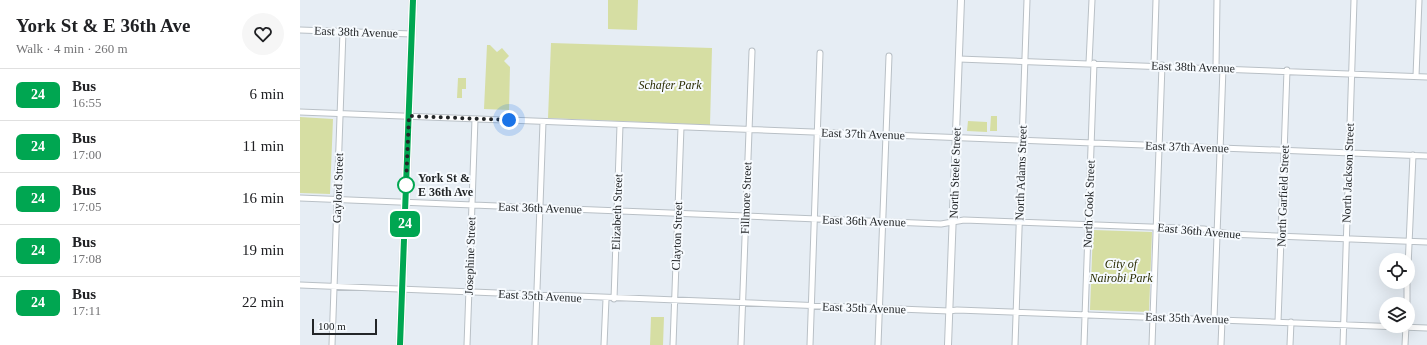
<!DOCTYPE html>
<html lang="en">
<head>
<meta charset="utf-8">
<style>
	body { margin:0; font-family:"Times New Roman",serif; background:#f6f6f6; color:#202124; height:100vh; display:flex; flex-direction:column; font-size:15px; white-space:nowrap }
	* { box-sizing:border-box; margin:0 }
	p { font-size:13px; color:#757577 }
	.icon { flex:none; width:22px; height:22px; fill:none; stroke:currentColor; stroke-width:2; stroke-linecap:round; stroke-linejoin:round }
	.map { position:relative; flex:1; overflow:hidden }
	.sheet { display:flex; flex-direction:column; background:#fff; width:300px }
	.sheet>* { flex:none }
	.badge { padding:0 8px; border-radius:6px; font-size:14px; line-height:26px }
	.buttons { position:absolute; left:1079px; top:253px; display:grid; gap:8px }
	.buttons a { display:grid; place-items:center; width:36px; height:36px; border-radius:50%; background:#fff; box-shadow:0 4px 16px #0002; font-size:20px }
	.scale { position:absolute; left:12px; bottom:10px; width:65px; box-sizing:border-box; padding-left:4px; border:2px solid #232628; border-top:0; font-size:11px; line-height:14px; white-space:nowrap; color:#232628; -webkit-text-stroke:3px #f6fafe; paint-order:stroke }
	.you { position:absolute; width:20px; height:20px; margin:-10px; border:3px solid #fff; border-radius:50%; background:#1a73e8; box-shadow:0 0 0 6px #1a73e833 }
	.map>.badge { position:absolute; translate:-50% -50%; box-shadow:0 0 0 2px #fff }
	.round { display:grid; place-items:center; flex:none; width:42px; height:42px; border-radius:21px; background:#f6f6f6 }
	.headline { display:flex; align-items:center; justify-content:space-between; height:68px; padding:0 16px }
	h1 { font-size:19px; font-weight:800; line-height:30px }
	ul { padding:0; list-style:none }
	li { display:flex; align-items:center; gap:12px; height:52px; padding:0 16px; border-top:1px solid #e0e0e0 }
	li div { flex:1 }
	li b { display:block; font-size:15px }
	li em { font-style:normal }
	li .badge { min-width:44px; font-weight:700; text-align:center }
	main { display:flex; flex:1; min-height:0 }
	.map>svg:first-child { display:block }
	.green { fill:#d6dea3 }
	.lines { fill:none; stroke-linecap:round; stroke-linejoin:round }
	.minor-casing { stroke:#b9c0c6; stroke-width:7 }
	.tertiary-casing { stroke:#b9c0c6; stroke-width:8 }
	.secondary-casing { stroke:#b9c0c6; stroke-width:9 }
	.minor { stroke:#fff; stroke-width:5 }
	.tertiary { stroke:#fff; stroke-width:6 }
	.secondary { stroke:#fff; stroke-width:7 }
	.line-casing { stroke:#fff; stroke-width:9 }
	.line { stroke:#00a651; stroke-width:6 }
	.walk { stroke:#232628; stroke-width:4; stroke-dasharray:0 7.2 }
	.stop-dot { fill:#fff; stroke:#00a651; stroke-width:2 }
	.labels { text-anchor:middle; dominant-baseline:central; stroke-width:4; stroke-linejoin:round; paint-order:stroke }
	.street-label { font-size:12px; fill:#232628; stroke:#f6fafe }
	.park-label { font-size:12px; font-style:italic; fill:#292c01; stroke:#f6fafe }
	.stop-label { font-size:12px; font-weight:bold; fill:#232628; stroke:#f6fafe; text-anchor:start }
</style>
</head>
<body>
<main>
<section class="sheet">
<div class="headline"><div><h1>York St &amp; E 36th Ave</h1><p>Walk · 4 min · 260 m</p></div><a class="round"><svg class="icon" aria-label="heart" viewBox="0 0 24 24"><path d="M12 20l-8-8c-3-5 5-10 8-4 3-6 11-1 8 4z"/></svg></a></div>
<ul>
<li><span class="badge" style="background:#00a651;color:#fff">24</span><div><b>Bus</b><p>16:55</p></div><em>6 min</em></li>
<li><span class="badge" style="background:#00a651;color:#fff">24</span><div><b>Bus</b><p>17:00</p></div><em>11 min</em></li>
<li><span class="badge" style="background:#00a651;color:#fff">24</span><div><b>Bus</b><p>17:05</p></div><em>16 min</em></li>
<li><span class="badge" style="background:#00a651;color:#fff">24</span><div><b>Bus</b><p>17:08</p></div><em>19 min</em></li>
<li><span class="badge" style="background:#00a651;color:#fff">24</span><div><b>Bus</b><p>17:11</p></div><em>22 min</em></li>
</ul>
</section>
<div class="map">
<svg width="1127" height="345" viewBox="0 0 1127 345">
	<rect width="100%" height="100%" fill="#e6edf4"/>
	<path class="green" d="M308 0H338L337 30 308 29Z
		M251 43 412 48 410 125 248 118Z
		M187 45H190L197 52 202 48 209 56 204 61 210 67 209 110 184 109Z
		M158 78H166V89H162V98H157Z
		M691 116H697V131H690Z
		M0 117 33 119 30 194 0 193Z
		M668 121 687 122V132L667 131Z
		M793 230 852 232 849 312 790 310Z
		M351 317H364L363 345H350Z"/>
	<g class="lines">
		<defs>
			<path id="minor" d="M0 30 112 34
				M659 59 1127 77
				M789 63 792 0
				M854 65 856 0
				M916 67 917 0
				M1116 76 1119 0
				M0 112 1127 156
				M0 198 641 224 664 220 904 229 929 234 1127 242
				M1108 267 1113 155
				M0 285 649 311 657 310 1127 328
				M314 299 320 125
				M1107 304V282
				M914 319 923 68
				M978 322 987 70
				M32 345 43 31
				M167 345 175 119
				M235 345 243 122
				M304 345 306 299
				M373 345 381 127
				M441 345 452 51
				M510 345 520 53
				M578 345 589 56
				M715 345 727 0
				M784 345 794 63
				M852 345 862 65
				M921 345 922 320
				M990 345 991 322
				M1043 345 1054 0
				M1105 345 1106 326"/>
			<path id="tertiary" d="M648 345 661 0"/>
			<path id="secondary" d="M100 345 113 0"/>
		</defs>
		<use href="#minor" class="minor-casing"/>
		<use href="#tertiary" class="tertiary-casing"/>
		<use href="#secondary" class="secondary-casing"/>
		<use href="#minor" class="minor"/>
		<use href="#tertiary" class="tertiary"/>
		<use href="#secondary" class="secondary"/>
	</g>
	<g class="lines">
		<defs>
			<path id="line" d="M100 345 113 0"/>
		</defs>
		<use href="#line" class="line-casing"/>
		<use href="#line" class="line"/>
		<path class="walk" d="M106 185 109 116 209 120"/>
	</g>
	<circle class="stop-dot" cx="106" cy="185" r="8"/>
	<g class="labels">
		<g class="street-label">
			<text transform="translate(56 32) rotate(2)">East 38th Avenue</text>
			<text transform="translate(893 67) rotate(2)">East 38th Avenue</text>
			<text transform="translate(563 134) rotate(2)">East 37th Avenue</text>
			<text transform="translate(887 147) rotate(2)">East 37th Avenue</text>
			<text transform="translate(655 173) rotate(-88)">North Steele Street</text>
			<text transform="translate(721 173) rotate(-88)">North Adams Street</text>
			<text transform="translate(1048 173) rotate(-88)">North Jackson Street</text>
			<text transform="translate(38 188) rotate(-88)">Gaylord Street</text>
			<text transform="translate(983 196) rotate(-88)">North Garfield Street</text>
			<text transform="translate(446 198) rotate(-88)">Fillmore Street</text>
			<text transform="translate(789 204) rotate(-88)">North Cook Street</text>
			<text transform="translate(240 208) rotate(2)">East 36th Avenue</text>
			<text transform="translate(317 212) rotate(-88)">Elizabeth Street</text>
			<text transform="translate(564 221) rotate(2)">East 36th Avenue</text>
			<text transform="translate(899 231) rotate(5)">East 36th Avenue</text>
			<text transform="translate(377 236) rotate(-88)">Clayton Street</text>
			<text transform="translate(170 256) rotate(-88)">Josephine Street</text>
			<text transform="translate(240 296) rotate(3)">East 35th Avenue</text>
			<text transform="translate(564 308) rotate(2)">East 35th Avenue</text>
			<text transform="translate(887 318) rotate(2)">East 35th Avenue</text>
		</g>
		<g class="park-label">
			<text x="370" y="85">Schafer Park</text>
			<text x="821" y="264">City of<tspan x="821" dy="14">Nairobi Park</tspan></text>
		</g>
		<g class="stop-label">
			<text x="118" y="178">York St &amp;<tspan x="118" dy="14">E 36th Ave</tspan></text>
		</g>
	</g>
</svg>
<div class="buttons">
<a><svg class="icon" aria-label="locate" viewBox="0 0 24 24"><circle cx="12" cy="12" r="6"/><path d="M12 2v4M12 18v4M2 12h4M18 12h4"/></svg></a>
<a><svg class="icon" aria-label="layers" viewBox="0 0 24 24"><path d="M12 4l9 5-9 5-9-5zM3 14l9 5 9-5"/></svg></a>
</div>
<div class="scale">100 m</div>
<div class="you" style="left:209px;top:120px"></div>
<b class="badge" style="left:105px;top:224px;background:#00a651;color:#fff">24</b>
</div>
</main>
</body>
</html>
